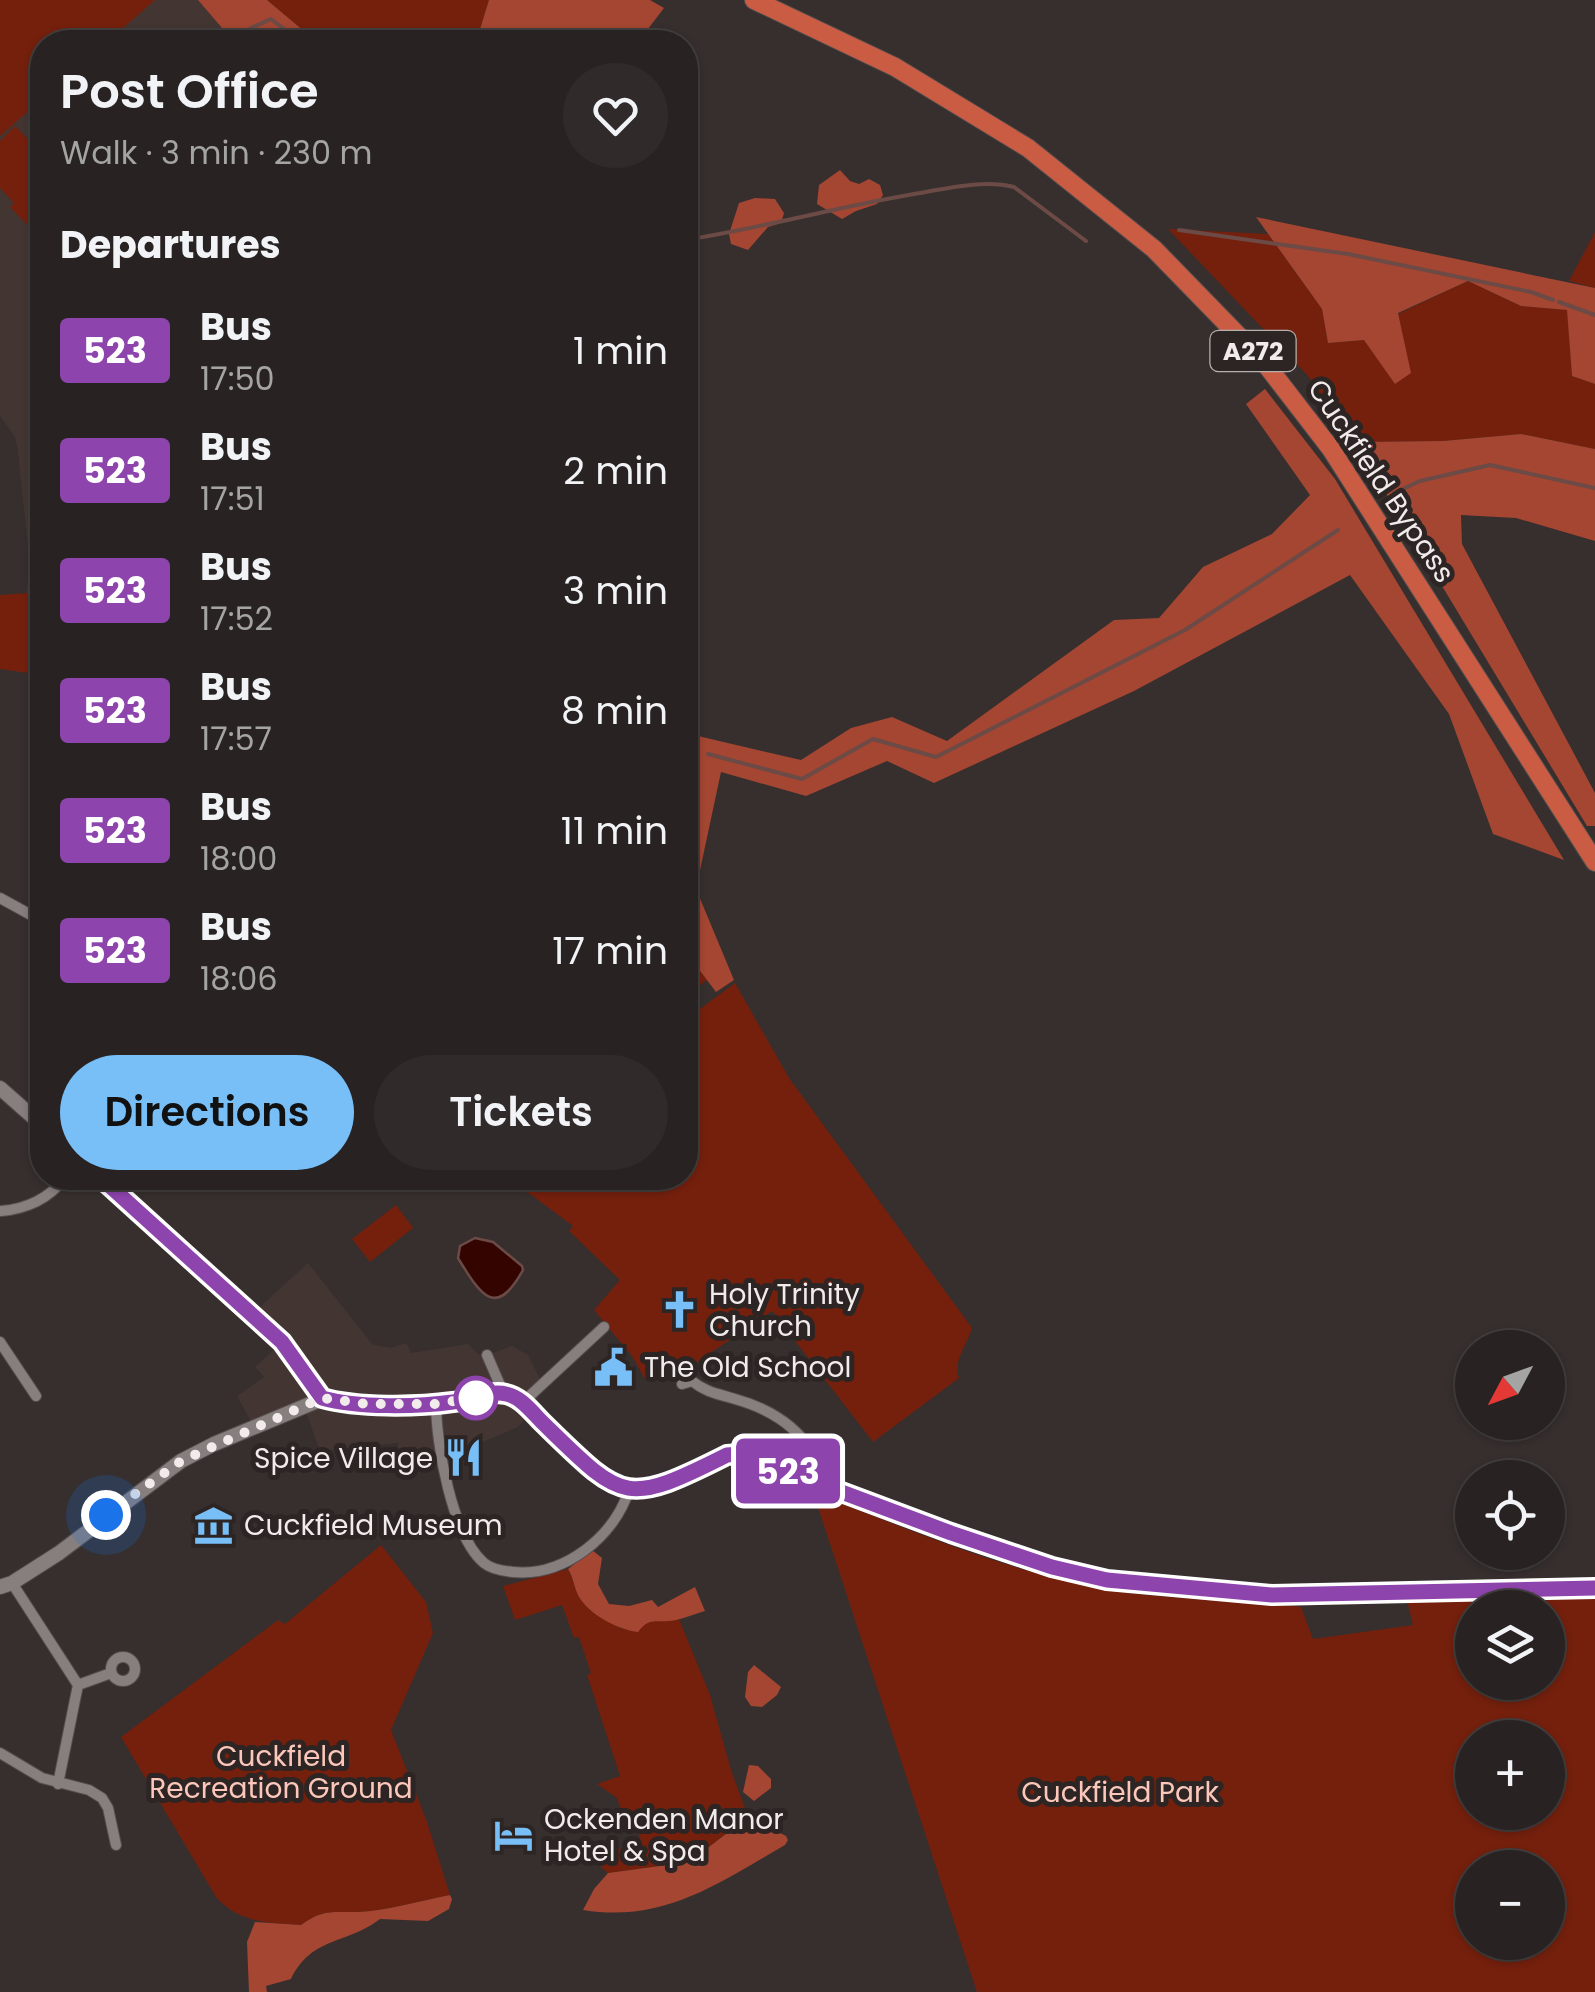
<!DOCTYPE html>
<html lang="en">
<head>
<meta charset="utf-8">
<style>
	body { margin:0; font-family:Poppins,sans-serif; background:#302b2a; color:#f1f3f6; height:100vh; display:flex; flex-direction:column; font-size:38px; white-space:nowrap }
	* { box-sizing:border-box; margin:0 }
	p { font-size:32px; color:#a5a4a5 }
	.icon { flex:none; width:55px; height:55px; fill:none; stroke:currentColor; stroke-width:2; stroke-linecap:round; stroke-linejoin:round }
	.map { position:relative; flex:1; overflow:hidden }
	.side { position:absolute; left:30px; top:30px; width:668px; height:1160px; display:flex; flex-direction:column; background:#282322; border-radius:40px; box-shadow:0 2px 8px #0004,0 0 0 2px #444040 }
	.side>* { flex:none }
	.badge { padding:0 20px; border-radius:8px; font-size:35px; line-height:65px }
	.needle { width:65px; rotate:229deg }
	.tools { position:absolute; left:1455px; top:1330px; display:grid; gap:20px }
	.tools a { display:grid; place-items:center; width:110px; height:110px; border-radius:50%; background:#282322; box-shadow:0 2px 8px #0004,0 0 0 2px #444040; font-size:50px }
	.you { position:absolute; width:50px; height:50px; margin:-25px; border:8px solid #fff; border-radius:50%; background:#1a73e8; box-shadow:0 0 0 15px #1a73e833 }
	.map>.badge { position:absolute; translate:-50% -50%; box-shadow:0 0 0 5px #fff }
	h2 { padding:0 30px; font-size:38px; line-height:90px }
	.round { display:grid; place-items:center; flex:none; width:105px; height:105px; border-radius:52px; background:#302b2a }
	.summary { display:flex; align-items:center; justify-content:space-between; height:170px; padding:0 30px }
	h1 { font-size:48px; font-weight:600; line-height:75px }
	.button { display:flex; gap:20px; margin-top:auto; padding:20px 30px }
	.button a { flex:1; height:115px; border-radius:60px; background:#78bff7; color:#111; font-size:40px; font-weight:600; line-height:115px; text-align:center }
	.button a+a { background:#302b2a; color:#f1f3f6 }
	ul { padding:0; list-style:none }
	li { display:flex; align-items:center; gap:30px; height:120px; padding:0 30px }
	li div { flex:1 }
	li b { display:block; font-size:38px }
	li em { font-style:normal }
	li .badge { min-width:110px; font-weight:700; text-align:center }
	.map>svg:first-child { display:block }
	.built { fill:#433632 }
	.green { fill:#74200d; fill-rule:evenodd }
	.forest { fill:#a44632 }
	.water { fill:#330400; stroke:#6c4a46; stroke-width:2.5 }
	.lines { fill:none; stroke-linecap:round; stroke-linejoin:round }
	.stream { stroke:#6c4a46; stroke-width:4 }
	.street-casing { stroke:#554e4d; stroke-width:12 }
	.secondary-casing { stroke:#554e4d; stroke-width:16 }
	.highway-casing { stroke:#554e4d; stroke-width:20 }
	.street { stroke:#877f7d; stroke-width:10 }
	.secondary { stroke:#877f7d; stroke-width:14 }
	.highway { stroke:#ca5c44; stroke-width:18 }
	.line-casing { stroke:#fff; stroke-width:22 }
	.line { stroke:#8e44ad; stroke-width:15 }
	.walk { stroke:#f1eceb; stroke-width:10; stroke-dasharray:0 18 }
	.stop-dot { fill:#fff; stroke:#8e44ad; stroke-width:5 }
	.labels { text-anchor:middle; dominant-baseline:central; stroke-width:10; stroke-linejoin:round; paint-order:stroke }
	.shield { fill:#2c2524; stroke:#b6b0af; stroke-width:2.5 }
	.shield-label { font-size:25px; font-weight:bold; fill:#f1eceb }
	.street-label { font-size:28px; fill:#f1eceb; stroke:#2c2524 }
	.poi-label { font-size:28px; fill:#f1eceb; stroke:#2c2524; text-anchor:start }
	.park-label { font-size:28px; fill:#fcc7ba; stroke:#2c2524 }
</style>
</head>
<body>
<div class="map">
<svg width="1595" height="1992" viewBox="0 0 1595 1992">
	<rect width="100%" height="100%" fill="#362f2e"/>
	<path class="built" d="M0 0H198L234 42H42V592L26 594 30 567 18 451 15 437 0 416Z
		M308 1263 373 1345 391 1348 406 1343 411 1353 468 1344 478 1354 487 1355 512 1346 528 1355 541 1381 537 1405 518 1427 440 1460 398 1459V1443L320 1451 304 1407 254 1427 237 1396 264 1377 255 1367 281 1343 252 1314Z"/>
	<path class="green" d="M0 0H155L107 42H42V99L0 136Z
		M267 0H489L476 42H317Z
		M15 126 42 154V231L38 236 10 207 14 203 0 188V141Z
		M1168 229 1268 234 1322 309 1328 343 1364 340 1410 373 1398 314 1468 281 1521 306 1568 310 1572 376 1595 384V449L1521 434 1443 441 1355 442 1308 376Z
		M1595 232V288L1569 281Z
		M42 592V675L0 669V595Z
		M685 951 707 980 685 996Z
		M735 983 789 1078 972 1328C967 1346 953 1359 959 1378L873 1442 772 1311 697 1362 678 1371 673 1366 645 1379 632 1356 594 1310 620 1280 569 1231 573 1226 530 1194 498 1178H685V1020Z
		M396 1205 413 1228 370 1262 352 1239Z
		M813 1492C909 1530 1008 1572 1110 1590 1174 1601 1238 1598 1301 1607L1313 1639 1413 1625 1405 1592 1595 1588V1992H977ZM1472 1608H1548V1682H1472ZM1472 1738H1548V1812H1472ZM1472 1868H1548V1942H1472Z
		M381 1545 426 1602 433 1633 391 1730 427 1822 450 1895C424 1900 396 1908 370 1911 340 1915 327 1905 301 1925 268 1923 239 1923 216 1897L121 1737 278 1620 285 1624Z
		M568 1569 581 1600 591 1611 623 1629 654 1620 679 1619 710 1695 731 1770 748 1817 705 1850 675 1864 608 1873 592 1859 641 1841 632 1816 624 1818 617 1798 597 1784 620 1776 587 1675 591 1673 579 1637 574 1638 562 1605 515 1620 503 1586Z"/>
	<path class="forest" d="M198 0H267L317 42H234Z
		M489 0H650L664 8 638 42H476Z
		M840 170 850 181 859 184 869 179 880 185 883 195 877 204 856 211 842 219 817 204 819 185Z
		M755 198 775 199 784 213 781 223 768 227 748 250 731 244 729 234 739 203Z
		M1256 217 1595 288V384L1572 376 1567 310 1521 306 1468 281 1398 313 1411 373 1395 384 1364 340 1328 343 1322 309Z
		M1265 389 1335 479 1564 860 1493 834 1449 714 1350 575 1134 691 934 783 887 761 806 796 721 772 696 889 734 980 716 992 685 951V738L698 736 801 760 851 728 892 717 947 741 1114 620 1159 618 1203 567 1272 534 1310 495 1246 404Z
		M1521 434 1595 449V541L1516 518 1461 515 1462 544 1595 793V826H1587L1355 442 1443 441Z
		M592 1550 602 1558 598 1584 609 1604 629 1606 652 1600 658 1607 695 1587 705 1611C694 1614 681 1620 669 1621 654 1622 648 1618 638 1632 619 1630 591 1615 581 1600 574 1590 574 1578 568 1569Z
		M754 1665 781 1687 777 1695 762 1707 751 1706 745 1697 748 1672Z
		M749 1765 758 1766 771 1779V1788L754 1801 743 1792Z
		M748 1817 786 1836 788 1840 785 1845C717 1884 664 1923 583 1910L594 1889 608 1873 675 1864 705 1850Z
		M450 1895 452 1899 449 1909 428 1921 380 1919C346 1945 312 1936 291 1979L266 1986 267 1992H249L247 1942 255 1922 301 1925C327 1905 340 1915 370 1911 396 1908 424 1900 450 1895Z"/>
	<path class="water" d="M475 1238 493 1242 522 1266 523 1270C496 1319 481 1296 458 1258L460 1246Z"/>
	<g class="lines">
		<path class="stream" d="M249 29 271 19 301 42
			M1179 230 1348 254 1531 292 1553 300
			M685 240C762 228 837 207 914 194 944 189 984 179 1014 187L1086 241
			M1559 302 1595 315
			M1394 493 1420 481 1490 465 1595 488
			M708 754 802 779 873 739 936 757 1185 630 1338 530"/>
		<defs>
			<path id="street" d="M0 898 42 921
				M1 1211C27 1209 49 1198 65 1178
				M0 1342 36 1396
				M487 1355 503 1392
				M682 1384 692 1381C705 1392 719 1394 735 1399 767 1408 795 1424 812 1452 818 1463 821 1471 818 1483
				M436 1403C436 1443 452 1536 484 1563 491 1569 503 1571 513 1572 564 1577 614 1537 629 1490
				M522 1403 604 1327
				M12 1583 78 1685 58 1784
				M111 1669a12 12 0 1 1 24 0a12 12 0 1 1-24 0Z
				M78 1685 111 1673
				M0 1753 42 1778 89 1790 102 1798 108 1808 116 1845"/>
			<path id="secondary" d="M0 1088 42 1125
				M101 1178 281 1343 322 1399
				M0 1587 12 1583 59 1553 181 1461 214 1444 322 1399 367 1404 436 1403 503 1392 522 1403 591 1470 616 1486 629 1490 657 1488 727 1455 751 1456 951 1533 1052 1567 1107 1580 1272 1595 1595 1588"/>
			<path id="highway" d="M754 0 895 67 1028 148 1154 249 1264 362 1331 449 1595 862"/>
		</defs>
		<use href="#street" class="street-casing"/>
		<use href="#secondary" class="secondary-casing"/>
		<use href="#highway" class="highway-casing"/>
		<use href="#street" class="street"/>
		<use href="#secondary" class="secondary"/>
		<use href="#highway" class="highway"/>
	</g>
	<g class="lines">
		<defs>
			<path id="line" d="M101 1178 282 1342 322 1398C358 1408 416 1407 453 1402 470 1400 490 1390 506 1394 521 1397 532 1412 542 1422 623 1501 624 1507 727 1455L740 1454 951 1533 1052 1567 1107 1580 1272 1595 1595 1588"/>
		</defs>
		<use href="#line" class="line-casing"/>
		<use href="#line" class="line"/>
		<path class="walk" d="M106 1515 181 1461 322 1398 367 1404H436L484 1396 476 1398"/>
	</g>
	<defs>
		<symbol id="church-bare" viewBox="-9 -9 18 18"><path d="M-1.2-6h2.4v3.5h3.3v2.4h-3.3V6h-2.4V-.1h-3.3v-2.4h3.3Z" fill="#78bff7" stroke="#2c2524" stroke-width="2.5" paint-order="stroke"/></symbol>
		<symbol id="civic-bare" viewBox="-9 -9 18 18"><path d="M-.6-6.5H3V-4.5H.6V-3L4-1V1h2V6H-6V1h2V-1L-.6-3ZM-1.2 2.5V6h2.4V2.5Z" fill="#78bff7" stroke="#2c2524" stroke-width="2.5" paint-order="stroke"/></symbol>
		<symbol id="restaurant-bare" viewBox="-9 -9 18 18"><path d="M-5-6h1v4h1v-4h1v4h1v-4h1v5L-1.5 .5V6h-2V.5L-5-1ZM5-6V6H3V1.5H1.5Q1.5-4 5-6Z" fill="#78bff7" stroke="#2c2524" stroke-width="2.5" paint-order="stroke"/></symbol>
		<symbol id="museum-bare" viewBox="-9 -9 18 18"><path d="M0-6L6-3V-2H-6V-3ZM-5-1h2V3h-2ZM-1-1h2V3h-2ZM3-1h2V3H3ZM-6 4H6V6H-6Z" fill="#78bff7" stroke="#2c2524" stroke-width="2.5" paint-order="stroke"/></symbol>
		<symbol id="hotel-bare" viewBox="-9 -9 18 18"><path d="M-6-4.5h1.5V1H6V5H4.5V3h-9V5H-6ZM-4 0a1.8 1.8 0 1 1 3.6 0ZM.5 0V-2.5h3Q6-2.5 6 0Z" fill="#78bff7" stroke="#2c2524" stroke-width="2.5" paint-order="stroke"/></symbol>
	</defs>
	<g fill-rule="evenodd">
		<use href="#church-bare" x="652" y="1282" width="55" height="55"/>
		<use href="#civic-bare" x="586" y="1340" width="55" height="55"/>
		<use href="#restaurant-bare" x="436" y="1430" width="55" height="55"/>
		<use href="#museum-bare" x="186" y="1498" width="55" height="55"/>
		<use href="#hotel-bare" x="486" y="1808" width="55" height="55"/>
	</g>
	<circle class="stop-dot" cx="476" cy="1398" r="20"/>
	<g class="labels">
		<rect class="shield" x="1210.5" y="331" width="85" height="40" rx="8"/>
		<g class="shield-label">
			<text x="1253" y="351">A272</text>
		</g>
		<g class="street-label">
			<text transform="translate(1381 481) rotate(56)">Cuckfield Bypass</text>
		</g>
		<g class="poi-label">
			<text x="709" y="1294">Holy Trinity<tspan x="709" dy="32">Church</tspan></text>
			<text x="644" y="1367">The Old School</text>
			<text x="433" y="1458" text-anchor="end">Spice Village</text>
			<text x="244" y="1525">Cuckfield Museum</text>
			<text x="544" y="1819">Ockenden Manor<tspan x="544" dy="32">Hotel &amp; Spa</tspan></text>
		</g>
		<g class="park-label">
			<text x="281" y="1756">Cuckfield<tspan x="281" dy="32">Recreation Ground</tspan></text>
			<text x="1120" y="1792">Cuckfield Park</text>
		</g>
	</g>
</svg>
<div class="tools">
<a><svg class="needle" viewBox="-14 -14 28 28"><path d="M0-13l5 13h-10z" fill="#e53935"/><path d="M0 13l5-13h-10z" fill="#a5a4a5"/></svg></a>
<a><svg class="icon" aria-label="locate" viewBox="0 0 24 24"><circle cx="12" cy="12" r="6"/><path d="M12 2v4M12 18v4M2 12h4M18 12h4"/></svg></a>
<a><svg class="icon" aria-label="layers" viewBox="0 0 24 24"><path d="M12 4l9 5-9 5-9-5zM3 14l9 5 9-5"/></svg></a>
<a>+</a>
<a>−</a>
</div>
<div class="you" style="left:106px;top:1515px"></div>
<b class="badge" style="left:788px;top:1471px;background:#8e44ad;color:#fff">523</b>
<section class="side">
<div class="summary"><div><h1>Post Office</h1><p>Walk · 3 min · 230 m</p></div><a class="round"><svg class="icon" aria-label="heart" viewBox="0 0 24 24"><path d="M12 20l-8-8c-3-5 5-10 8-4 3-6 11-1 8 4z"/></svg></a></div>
<h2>Departures</h2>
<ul>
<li><span class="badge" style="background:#8e44ad;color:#fff">523</span><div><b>Bus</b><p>17:50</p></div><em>1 min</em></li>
<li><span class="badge" style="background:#8e44ad;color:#fff">523</span><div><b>Bus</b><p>17:51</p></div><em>2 min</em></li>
<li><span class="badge" style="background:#8e44ad;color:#fff">523</span><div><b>Bus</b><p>17:52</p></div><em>3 min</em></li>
<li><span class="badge" style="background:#8e44ad;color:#fff">523</span><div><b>Bus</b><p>17:57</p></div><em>8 min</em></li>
<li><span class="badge" style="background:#8e44ad;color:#fff">523</span><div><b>Bus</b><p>18:00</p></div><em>11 min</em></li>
<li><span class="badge" style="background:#8e44ad;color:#fff">523</span><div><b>Bus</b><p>18:06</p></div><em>17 min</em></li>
</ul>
<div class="button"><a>Directions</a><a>Tickets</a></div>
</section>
</div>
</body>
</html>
